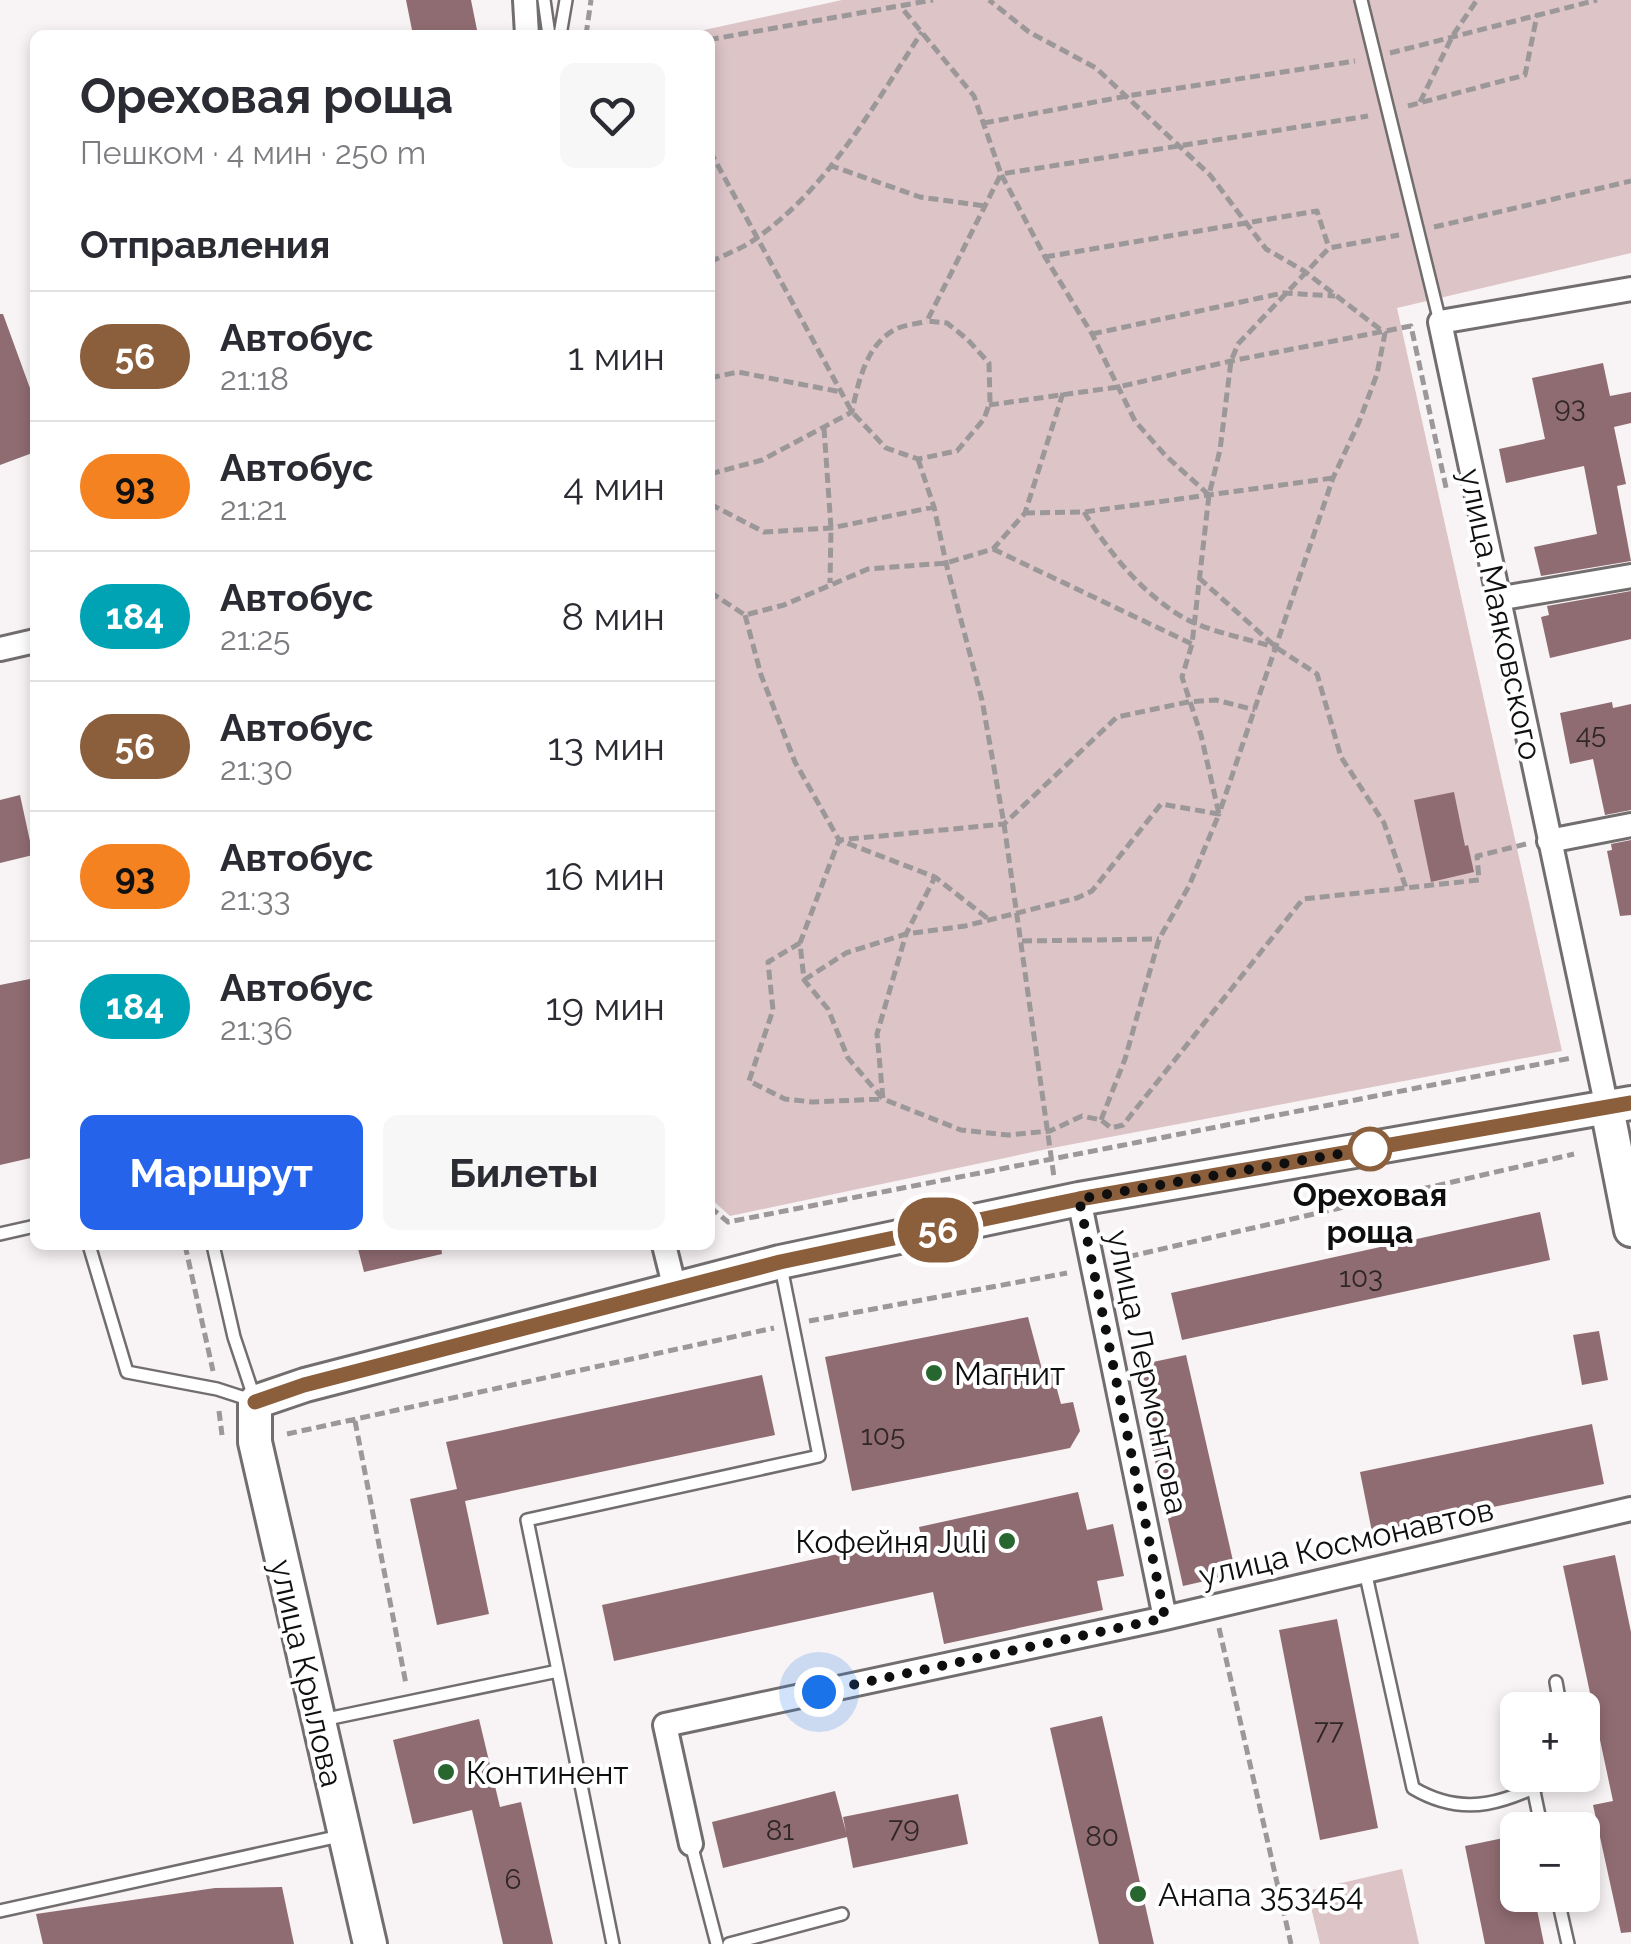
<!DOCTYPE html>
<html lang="ru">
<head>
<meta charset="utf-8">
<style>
	body { margin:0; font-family:Raleway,sans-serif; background:#f7f7f7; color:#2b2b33; height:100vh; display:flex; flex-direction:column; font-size:38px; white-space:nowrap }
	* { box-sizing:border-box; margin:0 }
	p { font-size:32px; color:#7c7c81 }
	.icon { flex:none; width:55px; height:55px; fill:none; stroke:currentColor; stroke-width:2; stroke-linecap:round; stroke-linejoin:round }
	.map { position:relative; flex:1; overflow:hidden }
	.drawer { position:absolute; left:30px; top:30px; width:685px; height:1220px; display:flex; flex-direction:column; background:#fff; border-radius:15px; box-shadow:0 5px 15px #0003 }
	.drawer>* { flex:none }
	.badge { padding:0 20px; border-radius:32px; font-size:35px; line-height:65px }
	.tools { position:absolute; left:1500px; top:1692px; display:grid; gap:20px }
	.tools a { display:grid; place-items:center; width:100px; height:100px; border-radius:15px; background:#fff; box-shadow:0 5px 15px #0003; font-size:50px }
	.you { position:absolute; width:50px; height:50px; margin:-25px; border:8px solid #fff; border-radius:50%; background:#1a73e8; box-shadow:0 0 0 15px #1a73e833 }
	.map>.badge { position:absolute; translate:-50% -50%; box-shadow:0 0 0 5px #fff }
	h2 { padding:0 50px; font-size:38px; line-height:90px }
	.round { display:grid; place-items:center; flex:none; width:105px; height:105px; border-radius:15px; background:#f7f7f7 }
	.headline { display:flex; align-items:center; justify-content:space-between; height:170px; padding:0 50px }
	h1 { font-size:48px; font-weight:700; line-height:75px }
	.action { display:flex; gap:20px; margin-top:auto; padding:20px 50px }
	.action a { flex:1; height:115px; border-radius:15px; background:#2563eb; color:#fff; font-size:40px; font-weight:700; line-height:115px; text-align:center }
	.action a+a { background:#f7f7f7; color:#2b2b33 }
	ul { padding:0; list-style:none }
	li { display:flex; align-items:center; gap:30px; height:130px; padding:0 50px; border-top:2px solid #e1e1e2 }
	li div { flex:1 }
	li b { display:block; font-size:38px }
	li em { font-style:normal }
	li .badge { min-width:110px; font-weight:700; text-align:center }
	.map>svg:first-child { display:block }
	.green { fill:#dcc4c7 }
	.building { fill:#8f6c72 }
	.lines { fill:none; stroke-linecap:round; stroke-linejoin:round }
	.lane-casing { stroke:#726e6e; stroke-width:16 }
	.street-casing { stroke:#726e6e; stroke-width:28 }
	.secondary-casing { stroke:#726e6e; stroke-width:38 }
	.path { stroke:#9c9899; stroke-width:5; stroke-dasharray:10 5; stroke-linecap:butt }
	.lane { stroke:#fff; stroke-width:11 }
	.street { stroke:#fff; stroke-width:22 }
	.secondary { stroke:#fff; stroke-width:32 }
	.line-casing { stroke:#fff; stroke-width:22 }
	.line { stroke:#8b5e3c; stroke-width:15 }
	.walk { stroke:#100f0f; stroke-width:10; stroke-dasharray:0 18 }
	.stop-dot { fill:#fff; stroke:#8b5e3c; stroke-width:5 }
	.poi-dot { fill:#27662f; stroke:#fff; stroke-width:4 }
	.labels { text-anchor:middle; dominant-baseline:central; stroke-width:8; stroke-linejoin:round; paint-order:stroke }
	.number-label { font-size:28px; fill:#302628 }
	.street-label { font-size:32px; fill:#100f0f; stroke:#fff }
	.stop-label { font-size:32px; font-weight:bold; fill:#100f0f; stroke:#fff }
	.poi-label { font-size:32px; fill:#100f0f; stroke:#fff; text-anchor:start }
</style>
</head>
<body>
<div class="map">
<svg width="1631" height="1944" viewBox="0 0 1631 1944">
	<rect width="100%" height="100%" fill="#f8f3f4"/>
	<path class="green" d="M842 0H1631V253L1397 308 1562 1051 1052 1148 730 1216 710 1198V35H681Z
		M1402 1869 1419 1944H1320L1307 1891Z"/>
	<path class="building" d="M406 0H471L478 35H413Z
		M0 314H3L35 402V452L0 465Z
		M1603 363 1610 396 1631 392V423L1614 427 1626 484 1617 486 1631 561 1541 576 1534 547 1597 534 1584 466 1506 483 1499 449 1545 439 1532 378Z
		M1631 591V639L1550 658 1541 617 1549 615 1547 606Z
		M1612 702 1613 708 1631 704V810L1605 815 1593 759 1570 764 1560 713Z
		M1454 792 1465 846 1468 845 1474 872 1431 882 1414 800Z
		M20 795 33 855 0 863V800Z
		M1631 840V915L1620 916 1607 851 1612 850 1611 844Z
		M35 978V1157L0 1165V985Z
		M1540 1212 1550 1260 1182 1340 1171 1293Z
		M357 1245H441L442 1254 364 1272Z
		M1028 1317 1043 1373 1052 1371 1061 1404 1073 1402 1080 1431 1070 1448 852 1491 825 1357Z
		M1599 1331 1608 1380 1582 1385 1573 1335Z
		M1186 1355 1236 1574 1183 1586 1134 1366Z
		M762 1375 775 1435 465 1501 489 1614 437 1625 410 1499 457 1489 446 1442Z
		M1592 1424 1604 1484 1372 1532 1360 1472Z
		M1078 1492 1087 1530 1113 1524 1124 1576 1097 1581 1103 1610 944 1644 933 1592 614 1661 602 1605 921 1536 919 1527Z
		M1615 1555 1631 1632V1932L1621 1933 1593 1805 1613 1801 1563 1566Z
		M1337 1619 1378 1828 1320 1840 1279 1630Z
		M1102 1716 1154 1944H1099L1050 1728Z
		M479 1719 500 1807 521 1802 553 1944H503L472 1810 413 1824 393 1740Z
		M835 1791 846 1832 843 1817 958 1794 968 1844 853 1868 847 1837 723 1868 712 1822Z
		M1518 1835V1895H1534L1544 1944H1485L1465 1846Z
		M282 1887 294 1944H43L36 1914 215 1888Z"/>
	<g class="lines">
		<defs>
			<path id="lane" d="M544 0 549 35
				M1361 0 1440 322
				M560 35 566 0
				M0 1234 35 1226
				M89 1245 127 1372 217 1389 251 1400
				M213 1245 234 1337 255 1400
				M1365 1571 1413 1788C1467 1820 1508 1801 1560 1775
				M558 1671 613 1944
				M1556 1682 1561 1710
				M322 1720 558 1671 527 1520 819 1456 781 1267
				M1533 1787 1542 1830
				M691 1844 717 1944
				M1557 1895 1568 1944
				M0 1911 340 1836
				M729 1944 842 1914"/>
			<path id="street" d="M525 0 527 35
				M1497 599 1631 576
				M0 649 35 641
				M1549 841 1631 825
				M1607 1108 1440 322 1631 289
				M1079 1199 1165 1618
				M664 1245 675 1289
				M691 1844 665 1725 1165 1618 1631 1509"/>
			<path id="secondary" d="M1607 1108 1631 1230
				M370 1944 255 1442V1402L305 1385 780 1262 1079 1199 1631 1103"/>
		</defs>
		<use href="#lane" class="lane-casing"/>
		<use href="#street" class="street-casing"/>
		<use href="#secondary" class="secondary-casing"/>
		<path class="path" d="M586 35 591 0
			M710 42 713 39 933 0
			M1390 53 1597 0
			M1420 102 1453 35 1477 0
			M1408 106 1525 75 1537 15
			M984 123 1127 96 1355 61
			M710 151 852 412 886 448 918 459 957 451 984 419 990 402 989 363 967 339 947 323 927 321 1001 174 974 96 901 7
			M829 165 920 197 985 206
			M1434 227 1631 181
			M1045 257 1317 211 1329 248
			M710 262C726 254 744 248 758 237 829 187 875 103 922 32
			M1092 334 1283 293 1335 296
			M710 378 738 372 841 392
			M989 405 1118 387 1231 361 1411 326 1447 492
			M824 428 831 528 830 583
			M918 459 934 507 946 563 982 700 1004 824 1054 1177
			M710 474 762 460 852 412C858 383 866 344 896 329 904 325 917 324 927 321
			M1209 495 1165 455 1135 421 1092 334 1045 257 1001 174 1368 116
			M710 504 764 532 831 528 934 507
			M1084 512C1110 554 1147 600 1192 622 1217 633 1248 639 1274 647
			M1025 513 1084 512 1333 478
			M993 549 1192 644
			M1199 578 1277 648 1317 674 1341 757 1384 823 1406 888
			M710 592 745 615 784 605 868 569 946 563 993 549 1025 513 1063 393
			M745 615 761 675 795 762 839 840 1004 824 1117 717 1188 702 1216 700 1255 710
			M987 918 935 877 839 840 800 943 804 980 828 1009 848 1058 883 1099 961 1130 1008 1135 1050 1131 1082 1116 1101 1120 1111 1128 1123 1125 1303 899 1479 880 1477 856 1526 844
			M1022 941 1159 939
			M800 943 768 962 773 1010 749 1081 785 1099 812 1102 883 1099 877 1034 906 934 935 877
			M804 980 846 953 906 934 965 926 1077 898 1092 891 1161 804 1219 814 1333 478 1359 422 1377 374 1385 333 1304 271 1266 249 1210 175 1096 68 1029 32 989 0
			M1101 1120 1125 1059 1159 939 1189 886 1219 814 1201 735 1182 677 1192 644 1209 495 1220 450 1231 361 1238 344 1329 248 1399 235
			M710 1207 728 1222 1571 1058
			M185 1245 213 1371
			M1114 1260 1574 1154
			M809 1321 1067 1273
			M219 1411 222 1435
			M355 1421 406 1684
			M287 1434 774 1328
			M1219 1628 1291 1944"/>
		<use href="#lane" class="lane"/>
		<use href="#street" class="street"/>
		<use href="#secondary" class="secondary"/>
	</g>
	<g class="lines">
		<defs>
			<path id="line" d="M255 1402 304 1385 780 1262 1079 1199 1631 1103"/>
		</defs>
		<use href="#line" class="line-casing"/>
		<use href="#line" class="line"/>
		<path class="walk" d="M819 1692 1165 1618 1079 1199 1379 1147 1370 1149"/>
	</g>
	<circle class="stop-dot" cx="1370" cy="1149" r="20"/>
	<g class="poi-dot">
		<circle cx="934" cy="1373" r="10"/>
		<circle cx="1007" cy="1541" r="10"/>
		<circle cx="446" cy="1772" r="10"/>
		<circle cx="1138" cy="1894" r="10"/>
	</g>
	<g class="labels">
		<g class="number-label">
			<text x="1570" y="407">93</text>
			<text x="1591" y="733">45</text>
			<text x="1361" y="1277">103</text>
			<text x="883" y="1435">105</text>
			<text x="1329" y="1729">77</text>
			<text x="904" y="1827">79</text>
			<text x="780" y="1830">81</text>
			<text x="1102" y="1836">80</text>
			<text x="513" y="1879">6</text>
		</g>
		<g class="street-label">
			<text transform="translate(1501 614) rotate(78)">улица Маяковского</text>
			<text transform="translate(1148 1372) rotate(78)">улица Лермонтова</text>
			<text transform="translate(1346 1542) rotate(-13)">улица Космонавтов</text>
			<text transform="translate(307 1673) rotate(77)">улица Крылова</text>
		</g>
		<g class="stop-label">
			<text x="1370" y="1194">Ореховая<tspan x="1370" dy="37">роща</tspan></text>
		</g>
		<g class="poi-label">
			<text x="954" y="1373">Магнит</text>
			<text x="987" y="1541" text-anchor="end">Кофейня Juli</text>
			<text x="466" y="1772">Континент</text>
			<text x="1158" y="1894">Анапа 353454</text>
		</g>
	</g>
</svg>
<div class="tools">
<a>+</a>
<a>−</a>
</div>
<div class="you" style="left:819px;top:1692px"></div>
<b class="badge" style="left:938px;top:1230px;background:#8b5e3c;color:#fff">56</b>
<section class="drawer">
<div class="headline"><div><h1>Ореховая роща</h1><p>Пешком · 4 мин · 250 m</p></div><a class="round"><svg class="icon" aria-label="heart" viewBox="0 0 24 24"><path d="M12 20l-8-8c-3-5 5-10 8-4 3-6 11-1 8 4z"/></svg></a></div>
<h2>Отправления</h2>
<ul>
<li><span class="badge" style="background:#8b5e3c;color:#fff">56</span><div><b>Автобус</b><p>21:18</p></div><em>1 мин</em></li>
<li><span class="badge" style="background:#f58220;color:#111">93</span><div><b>Автобус</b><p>21:21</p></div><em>4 мин</em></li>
<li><span class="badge" style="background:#00a3b4;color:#fff">184</span><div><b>Автобус</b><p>21:25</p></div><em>8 мин</em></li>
<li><span class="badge" style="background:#8b5e3c;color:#fff">56</span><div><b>Автобус</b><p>21:30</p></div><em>13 мин</em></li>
<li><span class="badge" style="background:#f58220;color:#111">93</span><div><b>Автобус</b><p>21:33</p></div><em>16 мин</em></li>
<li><span class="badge" style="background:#00a3b4;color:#fff">184</span><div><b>Автобус</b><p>21:36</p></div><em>19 мин</em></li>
</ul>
<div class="action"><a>Маршрут</a><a>Билеты</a></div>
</section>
</div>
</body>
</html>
